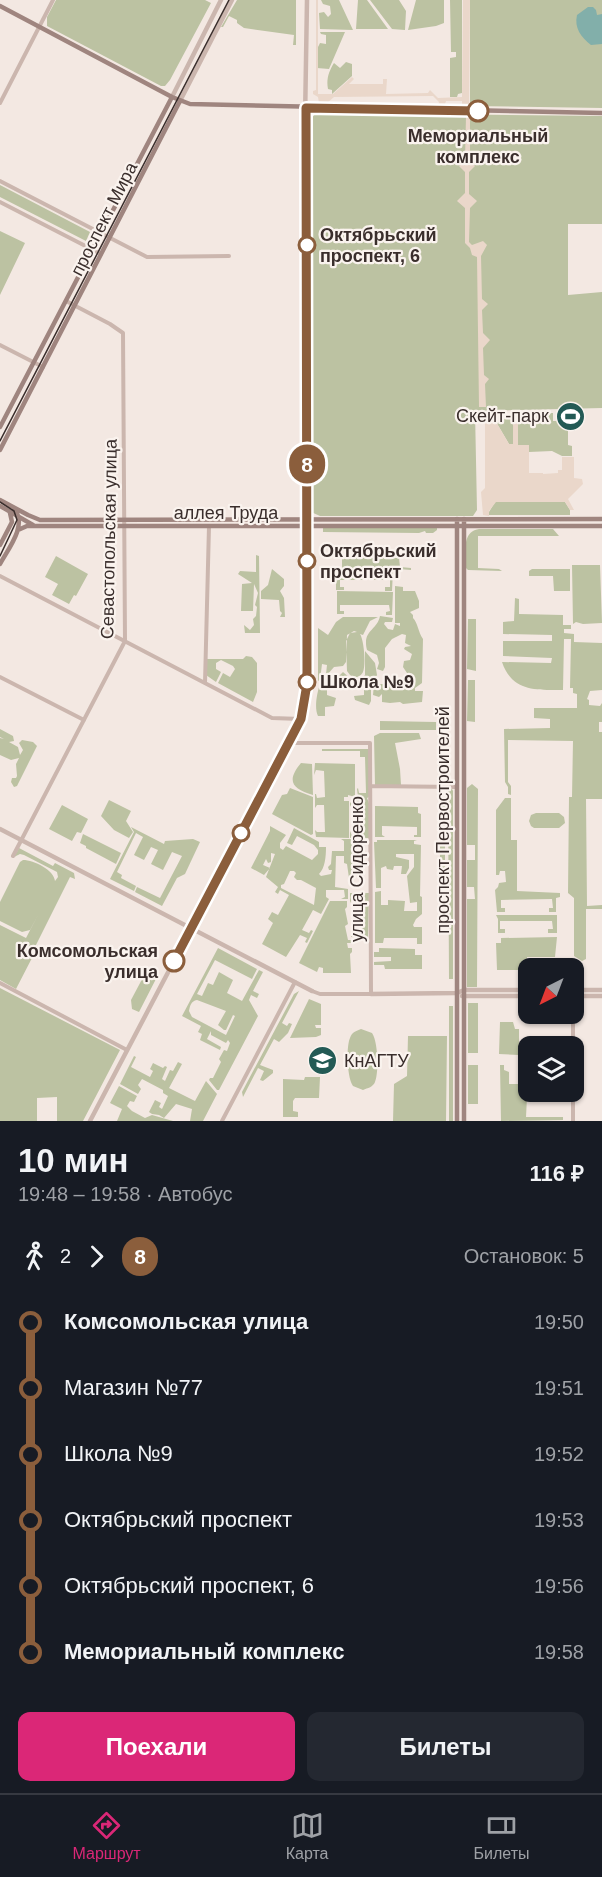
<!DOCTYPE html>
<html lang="ru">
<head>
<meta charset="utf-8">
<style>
	body { margin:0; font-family:Arial,sans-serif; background:#242831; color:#f1f3f6; height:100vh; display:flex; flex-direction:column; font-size:22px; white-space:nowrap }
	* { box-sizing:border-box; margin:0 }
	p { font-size:20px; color:#9ea1a6 }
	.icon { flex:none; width:33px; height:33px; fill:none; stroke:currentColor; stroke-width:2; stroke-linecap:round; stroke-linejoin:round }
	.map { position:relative; height:1121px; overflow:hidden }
	.side { display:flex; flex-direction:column; background:#171b24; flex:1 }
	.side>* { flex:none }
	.badge { padding:0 12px; border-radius:20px; font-size:21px; line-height:39px }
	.needle { width:39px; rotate:222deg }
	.controls { position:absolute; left:518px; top:958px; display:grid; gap:12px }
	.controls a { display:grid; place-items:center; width:66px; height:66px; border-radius:12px; background:#171b24; box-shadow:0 2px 4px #0004; font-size:30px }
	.map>.badge { position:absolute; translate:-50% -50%; box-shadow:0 0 0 3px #fff }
	.legs { display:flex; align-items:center; gap:9px; height:66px; padding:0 18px; font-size:20px }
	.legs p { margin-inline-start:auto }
	.summary { display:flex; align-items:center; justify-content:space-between; height:102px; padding:0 18px }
	h1 { font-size:33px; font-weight:800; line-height:45px }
	.cta { display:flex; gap:12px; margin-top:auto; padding:12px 18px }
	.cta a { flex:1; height:69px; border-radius:12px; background:#db2777; color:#fff; font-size:24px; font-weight:800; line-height:69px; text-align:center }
	.cta a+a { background:#242831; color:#f1f3f6 }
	ul { padding:0 18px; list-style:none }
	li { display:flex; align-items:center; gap:21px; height:66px; font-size:22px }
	li i { display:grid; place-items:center; width:9px; height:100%; margin:0 8px; background:currentColor }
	li i::after { content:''; width:15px; height:15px; margin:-8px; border:4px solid; border-radius:50%; background:#171b24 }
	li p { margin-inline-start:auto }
	li:first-child i { background:linear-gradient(#0000 50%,currentColor 0) }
	li:last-child i { background:linear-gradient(currentColor 50%,#0000 0) }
	.dock { display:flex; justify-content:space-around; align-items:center; height:84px; border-top:2px solid #363941; background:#171b24; font-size:16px; color:#9ea1a6 }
	.dock a { display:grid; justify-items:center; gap:3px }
	.dock .active { color:#db2777 }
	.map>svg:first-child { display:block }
	.green { fill:#bcc2a2; fill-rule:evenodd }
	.plaza { fill:#ead7ca; fill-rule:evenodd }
	.water { fill:#82afaa }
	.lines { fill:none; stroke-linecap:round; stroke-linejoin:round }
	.minor { stroke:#cbb6ae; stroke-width:4 }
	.tertiary { stroke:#cbb6ae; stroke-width:4.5 }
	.secondary { stroke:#9f857f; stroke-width:4.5 }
	.tram { stroke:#3a2e2c; stroke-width:1.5 }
	.line-1-casing { stroke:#fff; stroke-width:14 }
	.line-1 { stroke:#8b5e3c; stroke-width:9 }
	.stop-1-dot { fill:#fff; stroke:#8b5e3c; stroke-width:3 }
	.labels { text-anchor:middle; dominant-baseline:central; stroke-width:4.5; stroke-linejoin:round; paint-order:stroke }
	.stop-label { font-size:18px; font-weight:bold; fill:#3a2e2c; stroke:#faf3ee; text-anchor:start }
	.street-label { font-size:18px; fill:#3a2e2c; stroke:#faf3ee }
	.poi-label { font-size:18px; fill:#3a2e2c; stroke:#faf3ee; text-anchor:end }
</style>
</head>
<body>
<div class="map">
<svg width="602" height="1121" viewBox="0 0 602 1121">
	<rect width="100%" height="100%" fill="#f3e8e2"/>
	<path class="green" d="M56 0H205L211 3 170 80 165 86H161L47 26V17Z
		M237 0H296V45H293L294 35 244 28 237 23V20L229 16 223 27H221Z
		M321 0H339L353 30 320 29 319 13 324 12 328 17 331 14 330 6 323 4Z
		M358 0H367L388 29H356Z
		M370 0H399L406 11 405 30 392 29Z
		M416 0H444V23L436 26 408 30Z
		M450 0H462V93L458 94 457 97H450V58L456 57V52H451Z
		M470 0H602V108L470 106Z
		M320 32H345L329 69 317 68V49L320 43 326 44V35L321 34Z
		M346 62 352 64V76L332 94V90L328 89C326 79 329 71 334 63L340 68Z
		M316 113 602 116V224H568V295L602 292V408L475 411 477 510 473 516H320L311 512C308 501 314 490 310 478L309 121Z
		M0 185 90 232 86 241 0 197Z
		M0 231 25 243 0 295Z
		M553 413V421H565L568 424V445L572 446V456H562L552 451 529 452V446L518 445V414Z
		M492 415H513L514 444H509Z
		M495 502H565L570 510V515H489V512Z
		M323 527H437V530L433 533H426L425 531 419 533 323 532Z
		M479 529H553L559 536H478V568L499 569 502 571 468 570 466 568C466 553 461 532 479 529Z
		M256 555 259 556 260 633H245L244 625 250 630 254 625 253 619 256 616 257 607 255 605 258 593 254 584 253 611H241L242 584 252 583 238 574 240 571 256 572Z
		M56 556 88 574 76 596 74 595 69 604 52 595 58 584 45 577Z
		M342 557 399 558 400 567 411 568V570L399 569V566H396V569L393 570 392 591H385V587H390V580H340V587H344V590H336V570H342Z
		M572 565H600L602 623 583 624 576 622 573 624Z
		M272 569 284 579V586L280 591 284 598 285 617H280L282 613 280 611 279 600 261 599V591L268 585Z
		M532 569H570V591H554L553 576H529V571Z
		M395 586 403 587V591H415L419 601V608L410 612 413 615V618C418 623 418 632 423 639L422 683 415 688V691H423L422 702 403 704 400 702 390 703 382 702V694L379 697 373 695 374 684H394L396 681 404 682 405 684 410 683 405 678 407 673 403 667 404 661 410 660 412 654 404 649 405 647 411 646 405 643 406 635 402 634 392 639 385 648V667L383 671 377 669 379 663 377 655 367 650C362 630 377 631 380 616L393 618 392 622H385L384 624 388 629 393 630 395 624 400 626V623H395Z
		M337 591 393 592 392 615H386V612L390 611 389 605H340V611H344V614H337Z
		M515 598 519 599V614L563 615V625H571V629H564V633L574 634V642L602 643V690L590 691 587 699 589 700V705L600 706 602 703V722H599V732H602V799H586L587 906 602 905V909H586V959L582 961 574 956V898L568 893 569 797H572L573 741 508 740V782L511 786V795L508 794V787L505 782 504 729 550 728V719L534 718V708H577V694L573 693V688H570L571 639H564L563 690C537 690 512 692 502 662L551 663 552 658 503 656V641H552V635L503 634V622L514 621Z
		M343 617H378L370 621 363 635 360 634C364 640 366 665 363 672 361 676 359 676 355 678L350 675 347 671 346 641 350 633 357 632 354 631 347 635 346 662 343 666 334 667 327 675 326 674 327 665 322 664 320 680 318 681V628L328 635 336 622Z
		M468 619H476V671L467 669Z
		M365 651 375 663 377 675 371 686V701L369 705 355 700 354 696 364 695V686L338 685 333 682 343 672 351 679 362 678 365 675Z
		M246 656 252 657 257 663V692L253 702 218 683 223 673 230 677 235 669 233 666 221 660 216 663V669L221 672 216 682 206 675 207 659H243Z
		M326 680 330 683V686L327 687V695L336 698 334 706 325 707V716H318C314 708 317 693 320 684Z
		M468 680H475V722L467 721Z
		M380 721 436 722V730H380Z
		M0 729 13 736 14 741 9 742 18 747 20 755 23 750 19 743 22 740 33 742 37 746 17 786 14 787 11 782 12 778H16L17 776 16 764 19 758 11 760 0 755V738L4 739 0 737Z
		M380 733H419L421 739 395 743 400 769 401 785H375L374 736Z
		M322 749H369V797L367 798 369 803V838H350V831L352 836 359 835V803H352L350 807V803L358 797 357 789 358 788 359 793H366L365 757H360V751H322Z
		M301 763 312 764 313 795C292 789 286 781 301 763Z
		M315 763 355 764V797L348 795V797H344V801H349V838L316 837 315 830 317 832H325L324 805H317L315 808V794H316L317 798 325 797 324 771 316 770 314 775Z
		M472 784 478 789 477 987H467V899H475L474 887H467V860H475V845H467V788Z
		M290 788 313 797V834L311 835 272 814 282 795 287 794Z
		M448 788 452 789 453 791V979H449Z
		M505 798H511V840H517V891L560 893V897L556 898V912H549V908H553L552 899 501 900V908H505V912H497L495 890 498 887 499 883 506 882 505 871H500L499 875H496V810Z
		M109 800 131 811 126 821 133 832 129 838 114 830 101 816Z
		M440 801H445V883H440Z
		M62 805 88 819 81 833 77 832 72 841 49 829Z
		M375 806 418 807V813L421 814V837H414V835H417V827L382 826V835L385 837H375Z
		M536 813H559L564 817 565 823 559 828H534L531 826 529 821 531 815Z
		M270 826 286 835 280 843V848L283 850 286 846 312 860 318 854V850L314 845 297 836 292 845 287 843 294 828 319 842V847H326C326 857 325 868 319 874L321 876 331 874 332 870H329L328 867 331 864 332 851H344V841L341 839H353L352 885H350L347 864 344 863V856H336L335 887 348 889V899H341L345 897 344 890H326V897L329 899 321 914 313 910 302 930 309 933 311 930 313 931 307 943 305 942 307 938 300 935 286 957 262 944 273 923 268 919 272 912 278 915 289 895 280 890 278 894 275 892 278 887 266 877 275 854 271 853V862L268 863 266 859 263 865 270 868 264 875 251 868 270 831ZM290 871H294L296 873 294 877 297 880H301L316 888 314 905 281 888V885L278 886 284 884Z
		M131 827 164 844 165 841 193 839 200 842 185 874 177 878 162 906 135 892 137 887 160 898 182 856 172 852 163 870 151 864 158 850 151 847 144 860 134 855 143 837 136 833 117 872 122 875 121 878 136 886 134 891 110 879 134 832Z
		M83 834 121 853 116 864 86 848V846L80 843Z
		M377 840H417L414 841V844L421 845 420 896 422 897V914L416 919 413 925 414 927H422V944H417V938H384L383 943H375V892L381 891V905H388V900L405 901 404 911H417V902L410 903 407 876 414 867V854H396V857L409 860V868L406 874H401L402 866H394L393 870 387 869 386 866 381 868V888H376L374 842H377Z
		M19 848 53 866 55 863 74 873 75 879 70 877 34 949 33 956 16 989 0 980V925L26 938 38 915 30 930 22 932 0 921V902L20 862 23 860C34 860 54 870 55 881L58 877 57 872 24 855 20 854 14 857Z
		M350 893H369L368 937H351V930L353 934 359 933V899H352L350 903Z
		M330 901H347V907L345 909 348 924 345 926 348 940H352V943H347L348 948H352V952L350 954 351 973H323V968L319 967 317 972 299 963Z
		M496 915H557V933H548V929H553L552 921H500V929H505V933H498V919Z
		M557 937 555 957H527V970H497L496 943H501V938Z
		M218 948 257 969 252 979 215 960 197 994 202 996 208 983 213 985 219 972 233 980 227 993 242 1001 259 970 263 972 253 991 259 994 257 998 251 995 249 1000 258 1016 219 1090H217L209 1080 210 1078H213L221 1062 219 1059 224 1050 227 1051 230 1043 228 1040 226 1043 211 1035V1031L207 1039 221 1047 220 1050 200 1040 202 1034 198 1032 201 1026 182 1016ZM197 1000 226 1011 218 1025 224 1030H226L233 1015 235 1016 226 1035 192 1017 189 1011C190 1006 191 1001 197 1000Z
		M379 948 415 949V955H422V969H385L384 965H374V962L391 961V957H374V952H379Z
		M148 968 156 972 157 977 139 1012 132 1009 131 1000Z
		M0 988 120 1050 83 1121H57V1097L37 1098V1121H0Z
		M299 991 282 1023 287 1026 289 1023 292 1024 288 1033 279 1042 274 1039 260 1065 273 1070V1073L263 1081 260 1080 264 1071 258 1068 243 1097 242 1092 294 994Z
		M309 999 321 1004V1025H315L316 1028H321V1035L316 1037 290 1038Z
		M468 1003H478V1053H468Z
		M449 1006H453V1121H449Z
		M500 1022H513L515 1029H519V1055L499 1054Z
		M361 1029 372 1033C378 1041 379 1072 375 1082 373 1087 368 1088 363 1090L353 1086C347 1078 346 1047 350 1038 352 1032 356 1031 361 1029Z
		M408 1036H447L446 1121H393L394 1084 407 1076Z
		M134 1056 136 1057 131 1067 150 1077 153 1071 150 1069 153 1063 163 1068 165 1066 167 1067 162 1079 165 1081 170 1070 173 1071 178 1062 182 1064 169 1088 195 1101 206 1081 217 1094 203 1121H190L192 1109 176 1104 164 1118 159 1115 152 1114 149 1112 155 1100 161 1103 159 1107 162 1109 168 1096 163 1093V1090L142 1079 138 1085 141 1089 138 1094 120 1084Z
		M468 1065H478V1104H468Z
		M500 1065H504V1070L509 1072V1084H519V1073H526V1077H528L526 1117H563V1120L501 1121Z
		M305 1077H320L319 1098H295L293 1101V1111L298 1112V1117H283V1079L304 1080Z
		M119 1086 137 1096 134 1102 130 1101 127 1106 132 1111 145 1118 152 1115 173 1121H117L122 1109 110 1103Z"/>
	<path class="plaza" d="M316 0H318V94H333L352 77 354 79 349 84H383V79H387L386 94 428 93 430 90 438 98 462 97 463 0H470L469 106H462V101H446L445 104 438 106 439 102 433 96 334 97 326 104 319 103 318 97 313 94V91L316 90Z
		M466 116H470V160L475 166 469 172V194L477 201 470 208 469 242 472 245 483 241 487 245 481 256 482 299 488 304 482 310 483 333 490 340 483 348 484 375 489 379 485 384 486 407H479L477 257 472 255 470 248 465 243V208L457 201 465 193V172L459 166 465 160Z
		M485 414H518V445H529V473H543V474L558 473V470H562V457H574V478L582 479 583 484 568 499 574 510H570L565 502H496L489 511V516L483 515 481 492 485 488ZM492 415H513V444H509Z"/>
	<path class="water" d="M588 7H593L596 10 597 15 602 14V44L591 45C581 37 574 28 577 15Z"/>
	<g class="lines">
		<path class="minor" d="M0 103 53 0
			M0 181 147 257 229 256
			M0 202 101 254
			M0 345 43 367
			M0 576 272 718 301 719
			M0 677 84 720
			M205 683 209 526
			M288 743H370L371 994H320L312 991
			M370 786 457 787
			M13 856 125 641 123 333 110 324 66 301
			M0 983 127 1050
			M573 1047V1014
			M222 1121 295 982
			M573 1121V1092"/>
		<path class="tertiary" d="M172 97 221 0
			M180 101 232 0
			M0 829 312 991
			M573 990H602
			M371 994 457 993 464 990H528
			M462 996H528
			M573 996H602
			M90 1121 301 719 306 690 307 672 305 121 307 0"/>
		<path class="secondary" d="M0 6 172 97 190 104 602 113
			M0 427 172 97
			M0 450 180 101
			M0 500 28 515 40 520 602 519
			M0 506 33 525
			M18 530 27 526H602
			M0 545 12 522 10 513
			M0 564C8 549 27 526 15 510
			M457 1121V519
			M464 1121V519"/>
		<path class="tram" d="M0 441 229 0
			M0 502 14 511 17 520 0 556"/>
	</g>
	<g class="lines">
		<defs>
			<path id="line-1" d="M174 961 301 719 306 690 307 672 306 108 478 111"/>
		</defs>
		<use href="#line-1" class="line-1-casing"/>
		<use href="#line-1" class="line-1"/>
	</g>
	<defs>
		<symbol id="stadium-disc" viewBox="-11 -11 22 22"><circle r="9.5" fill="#235a55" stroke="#faf3ee"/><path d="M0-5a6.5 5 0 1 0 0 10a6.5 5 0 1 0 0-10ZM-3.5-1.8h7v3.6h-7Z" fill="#fff"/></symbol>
		<symbol id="university-disc" viewBox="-11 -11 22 22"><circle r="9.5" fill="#235a55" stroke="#faf3ee"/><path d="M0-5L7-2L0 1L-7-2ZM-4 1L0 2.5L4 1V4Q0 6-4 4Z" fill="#fff"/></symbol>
	</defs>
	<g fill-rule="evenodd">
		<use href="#stadium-disc" x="554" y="400" width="33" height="33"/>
		<use href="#university-disc" x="306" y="1044" width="33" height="33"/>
	</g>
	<g class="stop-1-dot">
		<circle cx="478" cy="111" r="10"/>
		<circle cx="307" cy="245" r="8"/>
		<circle cx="307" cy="561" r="8"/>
		<circle cx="307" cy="682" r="8"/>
		<circle cx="241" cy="833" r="8"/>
		<circle cx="174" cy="961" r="10"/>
	</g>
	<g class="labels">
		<g class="stop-label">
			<text x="478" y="136" text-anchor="middle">Мемориальный<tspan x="478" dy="21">комплекс</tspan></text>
			<text x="320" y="235">Октябрьский<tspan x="320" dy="21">проспект, 6</tspan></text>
			<text x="320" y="551">Октябрьский<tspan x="320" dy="21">проспект</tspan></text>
			<text x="320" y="682">Школа №9</text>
			<text x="158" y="951" text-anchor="end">Комсомольская<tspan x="158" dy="21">улица</tspan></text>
		</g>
		<g class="street-label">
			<text transform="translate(104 219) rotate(-63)">проспект Мира</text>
			<text x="226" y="513">аллея Труда</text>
			<text transform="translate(109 539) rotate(-89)">Севастопольская улица</text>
			<text transform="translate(443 820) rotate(-90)">проспект Первостроителей</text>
			<text transform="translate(357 869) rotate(-90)">улица Сидоренко</text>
		</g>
		<g class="poi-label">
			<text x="549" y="416">Скейт-парк</text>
			<text x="344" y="1061" text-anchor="start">КнАГТУ</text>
		</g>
	</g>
</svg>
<div class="controls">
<a><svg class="needle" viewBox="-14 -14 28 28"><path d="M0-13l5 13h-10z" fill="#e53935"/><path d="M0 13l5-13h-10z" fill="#9ea1a6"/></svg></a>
<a><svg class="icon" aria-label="layers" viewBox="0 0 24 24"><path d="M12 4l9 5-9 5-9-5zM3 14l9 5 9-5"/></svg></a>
</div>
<b class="badge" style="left:307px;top:464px;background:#8b5e3c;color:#fff">8</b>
</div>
<section class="side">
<div class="summary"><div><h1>10 мин</h1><p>19:48 – 19:58 · Автобус</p></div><b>116 ₽</b></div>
<div class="legs"><svg class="icon" aria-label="walk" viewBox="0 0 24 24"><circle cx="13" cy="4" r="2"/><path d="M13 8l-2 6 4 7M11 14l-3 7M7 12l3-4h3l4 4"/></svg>2<svg class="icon" aria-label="forward" viewBox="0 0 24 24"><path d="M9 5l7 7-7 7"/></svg><b class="badge" style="background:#8b5e3c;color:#fff">8</b><p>Остановок: 5</p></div>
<ul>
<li><i style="color:#8b5e3c"></i><b>Комсомольская улица</b><p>19:50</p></li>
<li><i style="color:#8b5e3c"></i><span>Магазин №77</span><p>19:51</p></li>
<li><i style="color:#8b5e3c"></i><span>Школа №9</span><p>19:52</p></li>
<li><i style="color:#8b5e3c"></i><span>Октябрьский проспект</span><p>19:53</p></li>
<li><i style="color:#8b5e3c"></i><span>Октябрьский проспект, 6</span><p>19:56</p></li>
<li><i style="color:#8b5e3c"></i><b>Мемориальный комплекс</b><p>19:58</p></li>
</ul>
<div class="cta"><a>Поехали</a><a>Билеты</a></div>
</section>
<nav class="dock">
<a class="active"><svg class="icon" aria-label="directions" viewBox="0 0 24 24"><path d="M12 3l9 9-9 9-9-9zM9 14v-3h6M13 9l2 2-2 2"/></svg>Маршрут</a>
<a><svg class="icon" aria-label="map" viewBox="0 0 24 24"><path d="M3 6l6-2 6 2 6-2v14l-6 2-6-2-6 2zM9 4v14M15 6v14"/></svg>Карта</a>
<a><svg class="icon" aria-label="tickets" viewBox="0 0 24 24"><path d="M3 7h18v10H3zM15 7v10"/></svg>Билеты</a>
</nav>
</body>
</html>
